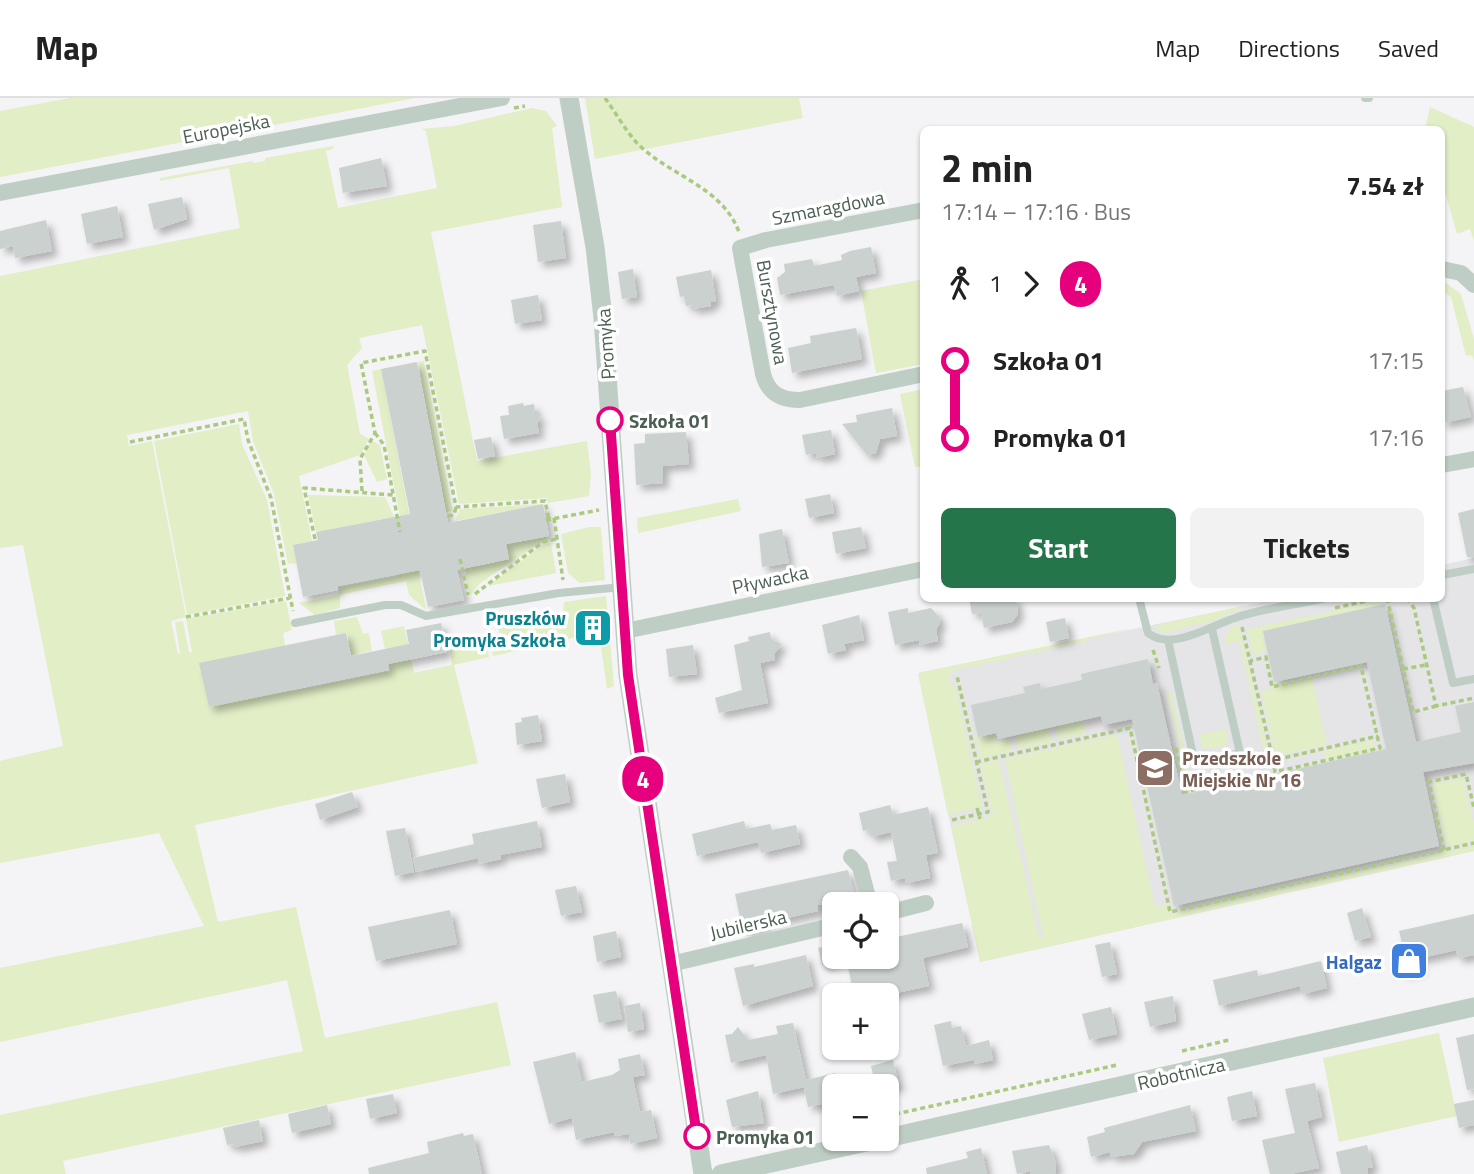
<!DOCTYPE html>
<html lang="en">
<head>
<meta charset="utf-8">
<style>
	body { margin:0; font-family:"Titillium Web",sans-serif; background:#f2f2f2; color:#222; height:100vh; display:flex; flex-direction:column; font-size:26px; white-space:nowrap }
	* { box-sizing:border-box; margin:0 }
	p { font-size:23px; color:#767676 }
	.icon { flex:none; width:38px; height:38px; fill:none; stroke:currentColor; stroke-width:2; stroke-linecap:round; stroke-linejoin:round }
	.map { position:relative; flex:1; overflow:hidden }
	.drawer { position:absolute; left:920px; top:28px; width:525px; height:476px; display:flex; flex-direction:column; background:#fff; border-radius:10px; box-shadow:0 2px 5px #0004 }
	.drawer>* { flex:none }
	.badge { padding:0 14px; border-radius:23px; font-size:24px; line-height:46px }
	.controls { position:absolute; left:822px; top:794px; display:grid; gap:14px }
	.controls a { display:grid; place-items:center; width:77px; height:77px; border-radius:10px; background:#fff; box-shadow:0 2px 5px #0004; font-size:35px }
	.map>.badge { position:absolute; translate:-50% -50%; box-shadow:0 0 0 4px #fff }
	.legs { display:flex; align-items:center; gap:10px; height:77px; padding:0 21px; font-size:23px }
	.legs p { margin-inline-start:auto }
	.summary { display:flex; align-items:center; justify-content:space-between; height:119px; padding:0 21px }
	h1 { font-size:38px; font-weight:700; line-height:52px }
	.action { display:flex; gap:14px; margin-top:auto; padding:14px 21px }
	.action a { flex:1; height:80px; border-radius:10px; background:#25754b; color:#fff; font-size:28px; font-weight:700; line-height:80px; text-align:center }
	.action a+a { background:#f2f2f2; color:#222 }
	ul { padding:0 21px; list-style:none }
	li { display:flex; align-items:center; gap:24px; height:77px; font-size:26px }
	li i { display:grid; place-items:center; width:10px; height:100%; margin:0 9px; background:currentColor }
	li i::after { content:''; width:18px; height:18px; margin:-9px; border:5px solid; border-radius:50%; background:#fff }
	li p { margin-inline-start:auto }
	li:first-child i { background:linear-gradient(#0000 50%,currentColor 0) }
	li:last-child i { background:linear-gradient(currentColor 50%,#0000 0) }
	header { display:flex; align-items:center; gap:42px; box-sizing:border-box; height:98px; padding:0 35px; background:#fff; border-bottom:2px solid #e0e0e0 }
	header strong { font-size:33px }
	nav { display:flex; gap:38px; margin-inline-start:auto; font-size:24px }
	.map>svg:first-child { display:block }
	.education { fill:#e5e4e6 }
	.green { fill:#e1eec6 }
	.building { fill:#cad1ce; filter:url(#shadow) }
	.lines { fill:none; stroke-linecap:round; stroke-linejoin:round }
	.path { stroke:#aaca7f; stroke-width:3.5; stroke-dasharray:5 3.5; stroke-linecap:butt }
	.service { stroke:#bfcec5; stroke-width:8 }
	.minor { stroke:#bfcec5; stroke-width:16 }
	.tertiary { stroke:#bfcec5; stroke-width:19 }
	.line-1-casing { stroke:#fff; stroke-width:16 }
	.line-1 { stroke:#e6007e; stroke-width:10 }
	.stop-1-dot { fill:#fff; stroke:#e6007e; stroke-width:3.5 }
	.labels { text-anchor:middle; dominant-baseline:central; stroke-width:7; stroke-linejoin:round; paint-order:stroke }
	.street-label { font-size:19px; fill:#4b5f53; stroke:#fff }
	.stop-label { font-size:19px; font-weight:bold; fill:#4b5f53; stroke:#fff; text-anchor:start }
	.culture-label { font-size:19px; font-weight:bold; fill:#0d838f; stroke:#fff; text-anchor:end }
	.education-label { font-size:19px; font-weight:bold; fill:#785e54; stroke:#fff; text-anchor:start }
	.shop-label { font-size:19px; font-weight:bold; fill:#366cbe; stroke:#fff; text-anchor:end }
</style>
</head>
<body>
<header>
<strong>Map</strong>
<nav><a>Map</a><a>Directions</a><a>Saved</a></nav>
</header>
<div class="map">
<svg width="1474" height="1076" viewBox="0 0 1474 1076">
	<defs>
		<filter id="shadow"><feDropShadow dx="5.5" dy="5.5" stdDeviation="3.5" flood-color="#0004"/></filter>
	</defs>
	<rect width="100%" height="100%" fill="#f4f3f5"/>
	<path class="education" d="M1474 460V753L980 864 918 575 1279 501 1442 500V467Z"/>
	<path class="green" d="M70 0H415L0 79V13Z
		M585 0H799L803 20 595 61Z
		M1430 9 1474 29V143L1470 131 1457 136 1442 84V32L1425 31Z
		M532 10 546 13 557 28 552 30 562 109 431 134 477 363 587 343 591 376 589 398 548 405 547 400 459 406 422 227 359 240 362 250 347 267 360 336 369 341 360 357 299 378 312 443 293 447 296 465 288 466 274 396 253 343 248 313 127 337 129 348 152 343 186 519 171 523 178 556 180 555 175 524 183 523 189 554H192L186 521 286 503 292 532 283 535 292 593 390 573 381 533 404 528 414 575 452 567 449 548 486 542 489 559 454 567 478 665 195 727 218 824 296 809 325 940 497 904 511 967 63 1063 66 1076H0V1017L303 953 287 882 0 944V870L204 828 159 735 0 765V663L63 648 23 447 0 450V178L240 130 229 70 160 83V80L253 63 254 65 265 63V60L333 48V51L326 53 338 110 437 90 426 33 421 31 454 28Z
		M924 181V266L876 275 861 193Z
		M1442 182 1461 196 1474 241V263L1472 257 1466 258 1451 199 1442 193Z
		M424 263 453 413 446 414 418 264Z
		M381 271 409 416 400 418 372 273Z
		M924 291V368L915 369 900 296Z
		M239 326 242 346 267 402 285 498 187 517 154 343Z
		M371 342 380 347 387 381 377 384 364 357Z
		M308 397 385 399 394 419 316 434Z
		M738 401 741 413 638 435 637 420Z
		M543 406 455 423 460 411Z
		M590 429H601L605 482 580 485 568 475 561 436Z
		M550 438 479 486 470 498 462 455 479 468 509 461 506 446Z
		M551 445 556 475 488 488 543 447Z
		M416 460 426 512 409 497 406 483 340 497V510L315 517 299 505 338 497 339 489 397 478 395 464Z
		M606 498 614 588 607 591 599 534 493 558 492 554 503 552 498 529 563 518 564 504Z
		M1378 504 1379 507 1262 533 1266 553 1253 557 1247 531Z
		M1246 507 1216 522 1162 535 1153 528Z
		M357 519 363 536 369 535 372 553 351 557 347 535 336 537 334 523Z
		M1239 527 1269 659 1251 663 1250 661 1264 657 1262 647 1239 543 1225 546C1223 536 1230 529 1239 527Z
		M1132 530 1087 542 1086 547 1082 543 1041 553 1040 557 1035 554 1004 561 1003 564 1000 562 981 566 980 570 975 567 954 572 952 576 948 574 951 587H955L982 709 948 717 918 575Z
		M1312 581 1327 647 1276 658 1261 593Z
		M1171 594 1190 677 1186 678 1167 595Z
		M972 622 978 640 995 636 997 643 1009 640 1012 653 980 660Z
		M1083 623 1086 635 1058 642 1055 629Z
		M1049 630 1052 644 1018 651 1015 638Z
		M1226 631 1228 644 1225 648 1203 651 1199 637Z
		M1117 637 1155 809 1167 807 1169 817 1474 748V753L980 864 951 728 993 718 981 666 999 663 1039 840 1043 839 1005 661Z
		M1373 643 1374 650 1325 661 1323 654Z
		M1463 680 1474 727V743L1447 749 1433 687Z
		M1439 935 1457 1018 1339 1044 1323 960Z"/>
	<path class="building" d="M381 60 387 88 343 95 339 70Z
		M182 99 187 121 154 132 148 106Z
		M117 108 123 139 87 146 81 116Z
		M46 122 52 153 15 160 13 148 0 151V133Z
		M561 123 566 160 538 164 533 127Z
		M871 149 876 175 856 179 859 193 837 198 834 187 780 197 777 180 785 174 784 166 812 161 814 168 842 162 841 157 850 153Z
		M633 171 637 199 622 201 618 174Z
		M711 172 716 203 711 204V208L693 211V207L686 208 684 198 680 199 676 179Z
		M538 197 542 222 515 226 511 202Z
		M856 230 862 261 792 275 788 250 811 245 810 238Z
		M417 264 448 425 543 406 549 438 506 446 509 461 457 472 464 502 428 509 420 472 338 488V492L303 499 293 447 318 442 316 434 410 416 381 271Z
		M1463 289 1471 319 1442 325V293Z
		M523 305 524 308 534 306 535 316 541 320 537 325 539 335 504 341 500 318 509 317 508 308Z
		M892 310 897 338 880 341 876 355 867 357 842 326 857 324 856 317Z
		M831 332 835 356 817 360 816 355 806 357 802 337Z
		M686 334 689 366 663 368V385L636 387 634 346 645 345V336Z
		M491 339 495 358 478 361 474 342Z
		M830 396 834 415 809 420 805 401Z
		M1474 411V459H1467L1458 415Z
		M861 429 866 450 836 456 832 434Z
		M782 431 789 465 762 469 759 436Z
		M969 500H1016L1018 516 1012 524 984 530 981 515 972 516Z
		M1385 506 1416 644 1461 634 1455 608 1474 604V665L1423 674 1439 748 1174 808 1132 621 1103 627 1101 618 998 641 996 635 978 639 971 607 1025 595 1023 589 1040 585 1041 591 1082 582 1081 576 1148 561 1153 586 1157 585 1182 697 1386 651 1367 564 1274 584 1263 533Z
		M908 510V515L931 510 939 519 940 525 936 532 938 543 920 547 919 542 895 547 888 514Z
		M859 517 864 542 844 546 846 552 828 556 822 527Z
		M1065 520 1069 540 1050 544 1046 524Z
		M441 525 447 554 388 566 389 572 209 609 199 565 346 535 351 558 409 546 406 532Z
		M770 534 771 541 782 546 774 556 775 562 760 565 768 605 719 615 715 600 742 592 734 547 749 543 748 539Z
		M693 547 697 576 669 579 666 551Z
		M538 617 542 643 517 647 515 625 522 624 521 620Z
		M565 676 570 704 542 710 536 681Z
		M352 694 358 709 320 722 315 706Z
		M890 707 893 717 928 709 938 755 926 757 930 780 906 785 905 780 891 783 887 764 897 763 891 734 871 739 869 731 863 733 859 715Z
		M537 723 542 749 500 757 501 761 479 766 478 760 416 774 413 760 474 746 472 736Z
		M744 723 746 731 770 726 772 732 796 727 800 746 761 755 758 744 697 758 692 736Z
		M405 730 414 774 395 778 386 733Z
		M848 772 856 803 817 807 818 813 765 825 766 829 743 834 735 796Z
		M576 788 582 814 561 818 555 792Z
		M1362 810 1371 839 1355 843 1347 815Z
		M450 812 457 846 376 863 368 829Z
		M1474 816V857L1458 860 1456 852 1417 861 1420 871 1403 875 1398 855 1404 854 1399 833Z
		M962 825 968 849 923 860 929 888 882 898H854L846 859H887V841Z
		M616 833 621 859 597 864 593 838Z
		M1110 844 1117 876 1102 879 1095 847Z
		M835 846V864L822 867 818 850Z
		M806 857 813 888 743 908 734 870 754 866V869Z
		M1321 863 1327 890 1302 896 1300 888 1219 908 1213 882 1257 872 1258 878Z
		M616 893 622 921 599 925 593 897Z
		M1173 898 1176 923 1150 929 1144 904Z
		M640 905 644 931 628 934 624 908Z
		M1111 909 1117 936 1089 942 1082 916Z
		M951 923 952 930 961 928 966 948 989 942 993 962 975 966 974 962 943 968 934 927Z
		M793 925 806 982 835 975V1003L808 1009 804 989 773 996 766 957 731 965 725 937 732 936 738 929 748 942 778 936 776 928Z
		M1474 936V991L1467 992 1456 940Z
		M575 954 582 984 612 977 620 972 618 961 640 956 645 977 633 979 634 985 640 1014 651 1012 657 1040 630 1046 629 1036 615 1038 614 1034 576 1042 572 1020 549 1026 533 964Z
		M893 962 899 989H876L871 968Z
		M1315 985 1322 1019 1307 1023 1319 1070 1290 1076H1270L1262 1042 1295 1035 1285 991Z
		M758 993 764 1025 732 1029 726 1002Z
		M1252 993 1257 1018 1232 1023 1227 999Z
		M393 996 397 1015 370 1021 366 1001Z
		M1474 1002V1027L1459 1030 1454 1006Z
		M327 1007 331 1026 292 1035 288 1016Z
		M1190 1007 1196 1033 1142 1044 1134 1056 1111 1059 1110 1054 1091 1059 1087 1039 1105 1034 1104 1030Z
		M259 1022 263 1043 235 1049 234 1046 227 1047 223 1030Z
		M463 1035 464 1038 473 1036 482 1076H369L368 1070 429 1055 427 1044Z
		M1049 1047 1056 1065 1055 1076H1031L1030 1073 1017 1076 1012 1053Z
		M1367 1047 1373 1069 1367 1070 1368 1076H1341L1336 1054Z
		M981 1050 987 1076H927L926 1070 968 1060 966 1054Z"/>
	<g class="lines">
		<path class="path" d="M605 0C616 15 625 32 637 45 669 78 722 88 739 134
			M514 10 525 8
			M375 335 384 347 400 434
			M130 344 244 321 248 342 271 400 293 513
			M362 393 360 361 375 335 361 265 425 253 456 409 545 403 549 421
			M448 418 454 417 456 409
			M554 420 563 482
			M546 422 599 412
			M315 441 304 390 393 397
			M460 461 468 497
			M475 496 543 444 556 441
			M1387 500 1413 614 1436 608
			M1407 500 1414 510 1436 608 1474 600
			M1335 510 1379 500
			M186 519 290 500
			M1242 529 1273 662 1275 674 1380 650 1361 568 1272 589 1266 559 1250 563
			M1153 552 1159 570
			M1403 571 1426 567
			M1176 650 1185 694 1217 686 1216 675
			M976 664 1130 630 1170 814 1474 745
			M1244 669 1378 638
			M977 710 980 721
			M952 722 988 714 957 578
			M1444 752 1429 684 1466 676 1474 710
			M1182 953 1229 942
			M887 1018 1117 967"/>
		<path class="service" d="M1365 0H1369
			M1442 477 1474 471
			M1139 500 1148 535C1171 554 1212 527 1235 520 1263 510 1296 507 1325 500
			M1433 500 1453 585 1474 581
			M295 525 385 507H401L426 518 559 495 622 489
			M1168 542 1195 666 1240 655 1212 531"/>
		<path class="minor" d="M0 95 502 0
			M924 112 766 142 740 150 763 276C768 295 780 302 800 302L924 276
			M1442 171 1461 175 1474 187
			M1442 367 1474 361
			M625 533 924 471
			M851 759 860 769 870 807
			M887 815 926 805
			M671 866 835 827"/>
		<path class="tertiary" d="M569 0 595 149 603 220 628 577 703 1076
			M887 1040 1474 909
			M721 1076 880 1041"/>
	</g>
	<g class="lines">
		<defs>
			<path id="line-1" d="M610 322 628 577 697 1038"/>
		</defs>
		<use href="#line-1" class="line-1-casing"/>
		<use href="#line-1" class="line-1"/>
	</g>
	<defs>
		<symbol id="building-square" viewBox="-11 -11 22 22"><rect x="-9" y="-9" width="18" height="18" rx="4" fill="#0f9aa8" stroke="#fff"/><path d="M-4-6H4V6H1V3H-1V6H-4ZM-2.5-4.3h1.7v1.8h-1.7ZM.8-4.3h1.7v1.8H.8ZM-2.5-1h1.7V.8h-1.7ZM.8-1h1.7V.8H.8Z" fill="#fff"/></symbol>
		<symbol id="school-square" viewBox="-11 -11 22 22"><rect x="-9" y="-9" width="18" height="18" rx="4" fill="#8d6e63" stroke="#fff"/><path d="M0-5L7-2L0 1L-7-2ZM-4 1L0 2.5L4 1V4Q0 6-4 4Z" fill="#fff"/></symbol>
		<symbol id="shop-square" viewBox="-11 -11 22 22"><rect x="-9" y="-9" width="18" height="18" rx="4" fill="#3f7fe0" stroke="#fff"/><path d="M-5-2.5h2.3a2.7 3.5 0 0 1 5.4 0H5L5.5 6h-11ZM-1.5-2.5h3a1.5 2.3 0 0 0-3 0Z" fill="#fff"/></symbol>
	</defs>
	<g fill-rule="evenodd">
		<use href="#building-square" x="571" y="508" width="44" height="44"/>
		<use href="#school-square" x="1133" y="648" width="44" height="44"/>
		<use href="#shop-square" x="1387" y="841" width="44" height="44"/>
	</g>
	<g class="stop-1-dot">
		<circle cx="610" cy="322" r="12"/>
		<circle cx="697" cy="1038" r="12"/>
	</g>
	<g class="labels">
		<g class="street-label">
			<text transform="translate(226 30) rotate(-11)">Europejska</text>
			<text transform="translate(828 109) rotate(-11)">Szmaragdowa</text>
			<text transform="translate(773 214) rotate(80)">Bursztynowa</text>
			<text transform="translate(605 246) rotate(-94)">Promyka</text>
			<text transform="translate(770 481) rotate(-12)">Pływacka</text>
			<text transform="translate(748 826) rotate(-13)">Jubilerska</text>
			<text transform="translate(1181 975) rotate(-13)">Robotnicza</text>
		</g>
		<g class="stop-label">
			<text x="629" y="322">Szkoła 01</text>
			<text x="716" y="1038">Promyka 01</text>
		</g>
		<g class="culture-label">
			<text x="566" y="519">Pruszków<tspan x="566" dy="22">Promyka Szkoła</tspan></text>
		</g>
		<g class="education-label">
			<text x="1182" y="659">Przedszkole<tspan x="1182" dy="22">Miejskie Nr 16</tspan></text>
		</g>
		<g class="shop-label">
			<text x="1382" y="863">Halgaz</text>
		</g>
	</g>
</svg>
<div class="controls">
<a><svg class="icon" aria-label="locate" viewBox="0 0 24 24"><circle cx="12" cy="12" r="6"/><path d="M12 2v4M12 18v4M2 12h4M18 12h4"/></svg></a>
<a>+</a>
<a>−</a>
</div>
<b class="badge" style="left:643px;top:681px;background:#e6007e;color:#fff">4</b>
<section class="drawer">
<div class="summary"><div><h1>2 min</h1><p>17:14 – 17:16 · Bus</p></div><b>7.54 zł</b></div>
<div class="legs"><svg class="icon" aria-label="walk" viewBox="0 0 24 24"><circle cx="13" cy="4" r="2"/><path d="M13 8l-2 6 4 7M11 14l-3 7M7 12l3-4h3l4 4"/></svg>1<svg class="icon" aria-label="forward" viewBox="0 0 24 24"><path d="M9 5l7 7-7 7"/></svg><b class="badge" style="background:#e6007e;color:#fff">4</b></div>
<ul>
<li><i style="color:#e6007e"></i><b>Szkoła 01</b><p>17:15</p></li>
<li><i style="color:#e6007e"></i><b>Promyka 01</b><p>17:16</p></li>
</ul>
<div class="action"><a>Start</a><a>Tickets</a></div>
</section>
</div>
</body>
</html>
